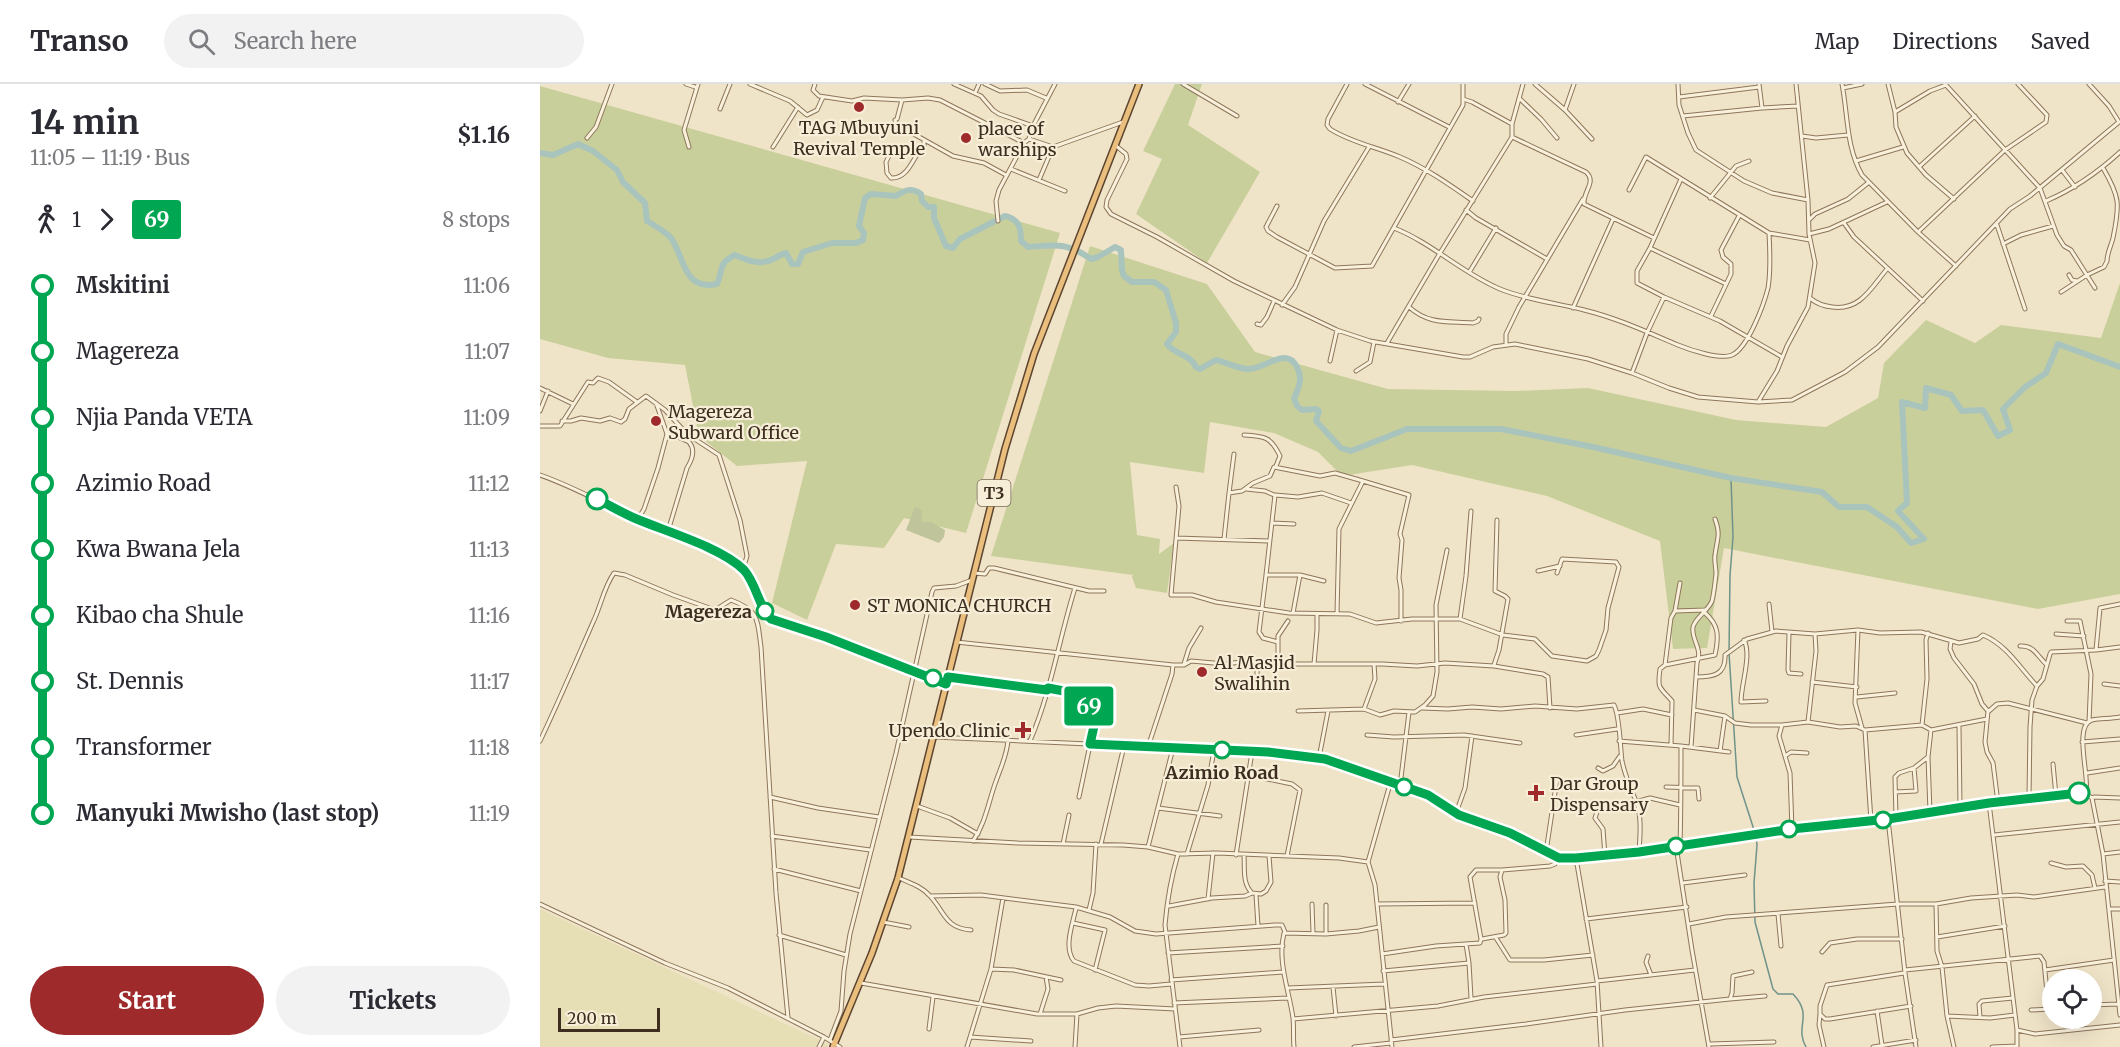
<!DOCTYPE html>
<html lang="en">
<head>
<meta charset="utf-8">
<style>
	body { margin:0; font-family:Merriweather,serif; background:#f2f2f3; color:#2b2b33; height:100vh; display:flex; flex-direction:column; font-size:22px; white-space:nowrap }
	* { box-sizing:border-box; margin:0 }
	p { font-size:20px; color:#7c7c81 }
	.icon { flex:none; width:33px; height:33px; fill:none; stroke:currentColor; stroke-width:2; stroke-linecap:round; stroke-linejoin:round }
	.map { position:relative; flex:1; overflow:hidden }
	.details { display:flex; flex-direction:column; background:#fff; width:540px }
	.details>* { flex:none }
	.badge { padding:0 12px; border-radius:4px; font-size:21px; line-height:39px }
	.tools { position:absolute; left:1502px; top:885px; display:grid; gap:12px }
	.tools a { display:grid; place-items:center; width:60px; height:60px; border-radius:50%; background:#fff; box-shadow:0 6px 24px #0002; font-size:30px }
	.scale { position:absolute; left:18px; bottom:15px; width:102px; box-sizing:border-box; padding-left:6px; border:3px solid #3d2e20; border-top:0; font-size:16px; line-height:21px; white-space:nowrap; color:#3d2e20; -webkit-text-stroke:4px #f7eed8; paint-order:stroke }
	.map>.badge { position:absolute; translate:-50% -50%; box-shadow:0 0 0 3px #fff }
	.legs { display:flex; align-items:center; gap:9px; height:66px; padding:0 30px; font-size:20px }
	.legs p { margin-inline-start:auto }
	.headline { display:flex; align-items:center; justify-content:space-between; height:102px; padding:0 30px }
	h1 { font-size:33px; font-weight:700; line-height:45px }
	.primary-button { display:flex; gap:12px; margin-top:auto; padding:12px 30px }
	.primary-button a { flex:1; height:69px; border-radius:36px; background:#9e2a2b; color:#fff; font-size:24px; font-weight:700; line-height:69px; text-align:center }
	.primary-button a+a { background:#f2f2f3; color:#2b2b33 }
	ul { padding:0 30px; list-style:none }
	li { display:flex; align-items:center; gap:21px; height:66px; font-size:22px }
	li i { display:grid; place-items:center; width:9px; height:100%; margin:0 8px; background:currentColor }
	li i::after { content:''; width:15px; height:15px; margin:-8px; border:4px solid; border-radius:50%; background:#fff }
	li p { margin-inline-start:auto }
	li:first-child i { background:linear-gradient(#0000 50%,currentColor 0) }
	li:last-child i { background:linear-gradient(currentColor 50%,#0000 0) }
	header { display:flex; align-items:center; gap:36px; box-sizing:border-box; height:84px; padding:0 30px; background:#fff; border-bottom:2px solid #e1e1e2 }
	header strong { font-size:28px }
	nav { display:flex; gap:33px; margin-inline-start:auto; font-size:21px }
	.search { width:420px; height:54px; background:#f2f2f3; display:flex; align-items:center; gap:15px; box-sizing:border-box; padding:0 21px; border-radius:33px; color:#7c7c81; font-size:22px }
	main { display:flex; flex:1; min-height:0 }
	.map>svg:first-child { display:block }
	.farmland { fill:#e6deb5 }
	.green { fill:#c9cf9b }
	.cemetery { fill:#bfc49a }
	.lines { fill:none; stroke-linecap:round; stroke-linejoin:round }
	.stream { stroke:#6f938a; stroke-width:1.5 }
	.river { stroke:#a9c4bc; stroke-width:6 }
	.minor-casing { stroke:#8d765c; stroke-width:5 }
	.trunk-casing { stroke:#5b4430; stroke-width:8 }
	.minor { stroke:#faf1dc; stroke-width:3 }
	.trunk { stroke:#eabe7c; stroke-width:5 }
	.line-1-casing { stroke:#fff; stroke-width:14 }
	.line-1 { stroke:#00a651; stroke-width:9 }
	.poi-dot { fill:#9e2a2b; stroke:#f7eed8; stroke-width:2 }
	.stop-1-dot { fill:#fff; stroke:#00a651; stroke-width:3 }
	.labels { text-anchor:middle; dominant-baseline:central; stroke-width:4.5; stroke-linejoin:round; paint-order:stroke }
	.shield { fill:#f7eed8; stroke:#756857; stroke-width:1.5 }
	.shield-label { font-size:16px; font-weight:bold; fill:#3d2e20 }
	.poi-label { font-size:18px; fill:#3d2e20; stroke:#f7eed8; text-anchor:start }
	.stop-label { font-size:18px; font-weight:bold; fill:#3d2e20; stroke:#f7eed8; text-anchor:end }
</style>
</head>
<body>
<header>
<strong>Transo</strong>
<div class="search"><svg class="icon" aria-label="search" viewBox="0 0 24 24"><circle cx="10" cy="10" r="6"/><path d="M15 15l6 6"/></svg>Search here</div>
<nav><a>Map</a><a>Directions</a><a>Saved</a></nav>
</header>
<main>
<section class="details">
<div class="headline"><div><h1>14 min</h1><p>11:05 – 11:19 · Bus</p></div><b>$1.16</b></div>
<div class="legs"><svg class="icon" aria-label="walk" viewBox="0 0 24 24"><circle cx="13" cy="4" r="2"/><path d="M13 8l-2 6 4 7M11 14l-3 7M7 12l3-4h3l4 4"/></svg>1<svg class="icon" aria-label="forward" viewBox="0 0 24 24"><path d="M9 5l7 7-7 7"/></svg><b class="badge" style="background:#00a651;color:#fff">69</b><p>8 stops</p></div>
<ul>
<li><i style="color:#00a651"></i><b>Mskitini</b><p>11:06</p></li>
<li><i style="color:#00a651"></i><span>Magereza</span><p>11:07</p></li>
<li><i style="color:#00a651"></i><span>Njia Panda VETA</span><p>11:09</p></li>
<li><i style="color:#00a651"></i><span>Azimio Road</span><p>11:12</p></li>
<li><i style="color:#00a651"></i><span>Kwa Bwana Jela</span><p>11:13</p></li>
<li><i style="color:#00a651"></i><span>Kibao cha Shule</span><p>11:16</p></li>
<li><i style="color:#00a651"></i><span>St. Dennis</span><p>11:17</p></li>
<li><i style="color:#00a651"></i><span>Transformer</span><p>11:18</p></li>
<li><i style="color:#00a651"></i><b>Manyuki Mwisho (last stop)</b><p>11:19</p></li>
</ul>
<div class="primary-button"><a>Start</a><a>Tickets</a></div>
</section>
<div class="map">
<svg width="1580" height="963" viewBox="0 0 1580 963">
	<rect width="100%" height="100%" fill="#f0e4c8"/>
	<path class="farmland" d="M0 825 288 960 287 963H0Z"/>
	<path class="green" d="M635 0H662L648 41 720 88 667 179 596 130 622 75 603 67Z
		M0 2 520 149 426 449 364 434 344 464 296 460 267 536 232 519 267 377 197 382 159 352 145 281 68 274 0 255Z
		M550 162 667 200 715 268 848 305 975 307 1048 304 1196 336 1286 343 1338 314 1344 279 1386 236 1435 259 1461 241 1561 254 1580 199V510L1498 525 1184 464 1167 564 1133 565 1120 457 1007 412 872 381 802 392 778 368 734 349 670 338 664 389 590 378 597 451 620 455 619 470 634 459 627 509 596 504 592 493 593 491 451 472Z"/>
	<path class="cemetery" d="M375 423 382 426 381 438H391L405 446 404 453 399 459 366 446Z"/>
	<g class="lines">
		<path class="stream" d="M1191 394 1193 453 1190 491 1189 569 1197 693 1215 749
			M1216 751 1217 761 1214 799 1215 838 1233 905 1238 910H1253C1274 932 1254 942 1266 963"/>
		<path class="river" d="M0 69 13 71 38 60 53 67 77 86 83 98 105 119 107 137C115 142 125 147 131 154 145 174 143 207 177 200 184 185 177 180 195 171 207 176 220 182 233 175 238 173 240 170 246 169L252 180H258L263 168 292 159H316L323 156 324 149 319 142 325 114 331 110 356 112C365 106 371 103 381 110L382 117 388 123H394V134L406 162 413 164 420 155 465 132C479 135 481 144 481 157L488 163C516 161 526 158 551 175L558 173 575 163 581 166 582 186 584 192 592 198H614L626 206 636 239V248L627 260C635 271 650 270 656 283L660 285 676 276C685 278 697 284 707 285 725 286 746 261 757 283 763 294 759 304 754 314L757 322 762 326 776 325 779 327 776 337 801 364 811 367 867 345H961L1053 363 1191 394 1282 408 1299 423H1327L1357 443 1371 459 1384 455 1358 427 1367 419 1362 318 1385 324 1386 304 1411 311 1422 327 1443 326 1458 352 1470 346 1463 325 1485 303 1506 289 1518 260 1580 283"/>
		<defs>
			<path id="minor" d="M146 0 155 3
				M210 0 250 17 267 31 277 26 283 13
				M275 0 273 6 279 12 312 17 324 14 362 16 388 14 400 16 484 59
				M414 0 441 12 453 26 459 30 493 42
				M445 0 460 7 487 6 506 14
				M643 0 697 32
				M807 0 788 35 787 41 790 45C812 59 837 63 860 73 886 84 910 101 933 117
				M825 0 909 43
				M995 0 1025 26 1052 55
				M1138 0 1139 21 1148 49 1156 66 1204 97 1232 109 1268 116
				M1219 0 1222 24
				M1302 0C1308 31 1306 63 1322 91L1378 148 1416 182
				M1348 0 1355 28 1356 43 1367 69 1386 91 1414 115
				M1405 0 1500 104 1517 151 1524 162 1531 166 1555 204
				M1303 4 1322 0
				M435 9 439 0
				M1139 13 1219 3
				M979 14 1001 35 1017 54
				M923 15 932 18 972 40
				M362 16 357 35 355 36 356 40 413 72 444 79 466 91
				M858 18 869 0
				M180 25 190 0
				M1025 26 1034 0
				M1355 28 1390 7 1406 1
				M1143 32 1222 24 1258 22
				M1262 52 1276 54 1308 51
				M972 53 1046 88C1057 98 1043 107 1044 120L1114 154
				M47 54 56 43 72 0
				M489 55 513 63 583 38
				M575 61 586 70 587 75 567 116 566 123 571 130 617 153 694 197 797 246 830 257 923 273H930L953 263 975 260 1048 275 1092 289 1129 304 1158 313 1218 318 1252 316 1305 288 1338 263 1470 125 1490 112 1579 38 1569 22 1549 0
				M149 63 144 46 158 0
				M233 63 258 23
				M350 70 346 78 347 89 351 94C369 95 373 72 384 61V56
				M1316 77 1363 63
				M1379 83 1435 32
				M471 85 525 107
				M1522 86 1535 103
				M1141 95 1110 164 1097 187V199L1124 213 1180 237 1242 273
				M499 96 513 63
				M1089 106 1106 73 1229 149 1270 156
				M1170 114 1196 82 1209 77
				M1506 117C1534 105 1557 89 1580 68
				M737 122 726 143 728 147 737 153 795 184 832 182 923 21V0
				M926 126 936 134 1007 175
				M1270 135 1275 130 1308 115 1328 99
				M458 137 456 117 459 106 484 59 489 55 493 42 515 0
				M1304 139 1314 153 1383 217
				M1457 141 1485 225
				M854 144C892 159 922 189 960 205 987 216 1017 219 1044 226 1077 234 1107 248 1138 261 1150 266 1180 276 1192 271 1208 264 1224 220 1228 204 1231 187 1230 167 1229 149
				M1378 148 1465 66 1506 38 1507 31 1478 0
				M1269 150 1289 145 1347 118
				M1463 160 1481 151 1513 142
				M1110 164 1186 200
				M930 187 956 144
				M1529 191 1532 196 1537 197
				M1521 208 1547 191 1564 183 1567 177C1567 169 1571 162 1573 154 1580 120 1580 113 1563 84
				M1270 214C1277 220 1283 222 1292 223 1320 227 1331 204 1347 185
				M742 221 755 203 784 137 829 63
				M869 223C889 241 908 237 933 239L938 237 939 235
				M1033 224 1073 135
				M1171 232 1191 190V180L1183 173 1181 166 1199 132
				M717 240 721 241 727 233 734 217
				M847 259 900 169 972 53V40L983 0
				M966 260V250L979 223 1043 115
				M790 277 797 246
				M816 287 830 278 834 258
				M1092 289 1107 249 1124 213
				M0 304 33 320
				M1218 318 1237 287 1247 262 1268 223 1275 179 1269 150 1268 116 1256 0
				M0 327 8 307
				M22 337H31L41 334 60 337 70 334 81 338 85 335 89 325 106 312 125 326 147 350 179 371 200 436 207 472 203 485
				M0 342H20L48 298 53 299 58 294 69 298 97 318
				M127 348 149 358C156 366 152 376 147 384L128 447
				M704 351C725 352 731 353 740 372L736 382
				M0 391C32 402 62 419 92 433 128 450 170 458 201 484 217 497 218 525 231 535L301 558 406 600
				M636 403 639 422 631 511H652L676 518 749 529 810 530 836 539 872 535H920L963 551 995 555 1012 572 1047 577 1056 572 1059 566 1066 546 1068 524 1079 483 1076 478 1022 475 1017 489
				M706 405 725 407 734 411
				M689 409 694 370
				M95 433 101 430 104 425 118 384 127 350 116 319
				M732 439 754 440
				M636 454 729 457
				M684 455 689 409 702 407 713 399 730 392 734 383 780 392 795 389 823 397
				M998 487 1020 482
				M434 489 445 490 449 484H454L549 507H564
				M726 491 735 411 758 413 782 409 811 419
				M1229 520 1232 548
				M1135 527 1140 499
				M753 529 760 491
				M797 530 799 445 823 397 869 411 860 450 862 456 859 494 861 506V537
				M920 535 926 492 931 427
				M1527 537H1540L1551 590 1549 638
				M1318 546 1315 619 1322 644
				M1249 549 1248 586 1249 589 1261 590
				M1516 550 1544 552
				M1204 556C1212 571 1201 600 1201 618L1226 617
				M416 558 633 581H644L651 577 685 580 701 578 738 580H842L877 582 905 579 954 582 1003 590 1008 593 1010 624
				M738 558 723 554 719 548 726 491H760L784 497
				M1411 558 1410 565 1414 574 1434 600 1442 620 1448 627 1445 658 1447 668 1453 679 1458 719
				M1480 562C1494 561 1497 572 1507 581
				M1556 566 1580 563
				M644 580 649 564 661 544
				M738 580V552L748 537
				M774 580 777 546V531
				M954 581 959 566 968 515 965 512 955 507 957 436
				M1125 581 1175 571C1179 552 1179 541 1165 529
				M408 593 507 606
				M717 593V579
				M1156 593C1173 593 1186 591 1185 571L1207 555 1236 547 1275 550 1318 546 1340 549 1381 548 1419 559 1438 555 1443 551C1467 561 1479 583 1497 602
				M1272 598 1317 603
				M1564 600 1580 602
				M508 604 543 610 547 614 554 642 539 713
				M1317 613 1355 609
				M882 624 908 625 932 623 961 625 995 622 1037 625 1074 621C1080 633 1080 662 1082 677 1085 692 1090 703 1096 717 1102 732 1100 752 1099 768
				M824 625 840 631 854 627 875 628 885 621 893 612 897 588 896 521 907 466
				M1154 626 1185 632 1195 639 1211 641H1242
				M758 627 824 625 835 595 834 580
				M1449 627 1457 620 1468 619 1547 639
				M1077 629 1103 625 1132 631
				M1268 638 1276 567 1275 550
				M1382 641 1387 595 1386 556 1388 549
				M1419 642 1420 724
				M1325 646 1331 737
				M827 651 854 653 924 651 980 659
				M1036 651 1077 645
				M394 653 728 668 785 675 848 699 876 707 888 711 919 731 970 749 1019 773 1036 774 1099 768 1252 745 1331 737 1449 719 1545 709 1552 714 1563 770 1580 931
				M0 657C19 617 36 577 54 536 61 521 64 503 74 489L85 491 133 511 175 526 191 516C220 527 217 535 221 563L236 809 248 934
				M490 657C511 608 519 555 535 504
				M1079 657 1141 662 1189 668
				M1542 658 1580 655
				M1131 661 1132 617C1120 603 1117 606 1120 585L1125 581 1131 534 1135 527 1165 526
				M608 663 632 590 633 581
				M1151 663 1157 579C1163 564 1151 556 1153 543 1155 534 1168 527 1172 517 1174 509 1175 498 1176 490 1176 483 1174 477 1175 471 1177 455 1181 451 1175 435
				M1180 667 1185 632
				M1245 672 1251 668 1267 669
				M1388 673 1390 728
				M779 674 788 627
				M1513 680 1516 712
				M1058 684 1063 687 1073 682 1080 672
				M1547 689 1580 684
				M708 691 752 700 760 706 747 772
				M850 700 828 778 835 801 852 963
				M860 702 869 628
				M1126 703 1158 704 1159 715
				M1355 708 1376 707 1374 684
				M1546 709C1550 694 1533 641 1552 636 1560 634 1571 635 1580 633
				M230 713 278 724 339 733
				M1489 714 1490 643 1492 616 1497 602 1503 595 1510 570 1511 568 1556 566 1560 524 1580 520
				M1552 714 1554 713 1580 714
				M1449 719 1477 946
				M377 722 410 734 438 750
				M618 724 680 732
				M916 729 925 704 932 652
				M1356 734 1355 693 1359 689 1374 684 1388 673 1391 646
				M1348 735 1365 889 1376 963
				M1252 745 1250 689 1239 652 1242 641 1268 638 1300 643 1316 642 1325 646 1382 641 1391 646 1447 635
				M1454 751 1580 738
				M232 752 330 766
				M369 753 478 759 583 761 608 763 638 770 677 769 799 774 828 778
				M433 757C445 740 448 720 455 700 460 685 467 672 468 656
				M523 760 529 731
				M561 760 584 662
				M1140 761C1141 728 1141 695 1141 662
				M1136 762 1152 866 1169 963
				M608 763 633 664
				M1006 768 1017 695
				M638 770C631 794 627 817 625 841L640 963
				M647 770 668 701 674 666
				M1563 770 1580 768
				M696 771 712 668
				M704 771C705 785 702 799 712 809
				M1065 772 1063 745 1055 734 1057 728 1062 724 1070 725 1110 714 1140 721
				M1036 774 1057 897 1061 963
				M1511 779 1526 783 1543 782 1552 791 1555 804
				M234 785 321 807
				M359 794C370 799 381 802 389 811 405 827 404 844 431 846
				M1565 797 1580 798
				M1143 799 1205 791
				M716 811 718 842
				M390 812 441 811 536 823 570 833 595 847 616 850 735 841H742L745 848
				M668 815 673 769
				M0 820 125 879 188 904 284 953 300 963
				M772 820 773 849
				M837 820 935 819
				M1396 820 1397 867 1402 883 1407 932 1414 963
				M629 822 672 814 705 812 712 809 721 810 726 807 731 798 729 772
				M536 824C533 839 523 864 534 877L595 901 609 902 631 900
				M1569 825H1580
				M549 826 553 809 556 760
				M1238 830 1241 862
				M1046 835 1147 823
				M343 838 369 843
				M533 839 565 846 555 886
				M1149 840 1186 833 1358 820H1396L1431 814 1477 811 1494 813 1565 803
				M786 850V821
				M239 851 306 871
				M1397 853 1465 842
				M956 854 970 876H1004L1053 871
				M942 855 964 851 966 849 965 816 960 793 962 786 1010 782 1015 780 1019 773
				M926 860 929 879 931 914
				M1282 868 1290 859 1317 855H1362
				M628 869 743 862
				M842 870 896 862 940 859 941 855 930 793 936 786H962
				M1108 872 1106 878 1111 891
				M451 885 474 886 521 896
				M1365 886 1500 872 1504 878 1507 908
				M1505 886 1574 876
				M843 887 929 879
				M1364 889 1287 901 1280 922V930L1285 935H1290L1371 922
				M631 896 743 888
				M1057 897 1155 886
				M321 899 497 930H537L558 924 576 922 635 925
				M793 903 796 932
				M748 904 844 900
				M1190 915 1225 912
				M634 919 748 914
				M1551 921 1578 920
				M1491 926 1512 925
				M1337 927 1342 961
				M500 930 508 905 506 893
				M1280 930 1279 941 1284 963
				M1407 932 1450 934 1475 931
				M1440 933 1439 920 1442 917 1473 914
				M753 935 898 922 944 913 1057 900
				M389 945 393 913
				M430 953 491 957
				M639 953 719 946
				M290 956 301 927 304 887 310 850 356 669 392 508 394 504 416 502 432 496
				M851 956 986 940 1085 926 1190 915 1192 909 1193 892 1212 888
				M1170 960 1234 958
				M279 963 284 953
				M427 963 451 885 463 814
				M535 963 537 930
				M754 963C753 953 754 943 753 934 749 906 737 877 744 849L786 850 819 847 839 843
				M814 963 851 959
				M1333 963 1376 956
				M1452 963 1477 962
				M1477 963V946L1495 950 1580 941"/>
			<path id="trunk" d="M293 963 332 869 358 794 465 365 494 270 599 0"/>
		</defs>
		<use href="#minor" class="minor-casing"/>
		<use href="#trunk" class="trunk-casing"/>
		<use href="#minor" class="minor"/>
		<use href="#trunk" class="trunk"/>
	</g>
	<g class="lines">
		<defs>
			<path id="line-1" d="M57 415C71 422 84 430 99 436 128 448 182 464 204 486 216 499 220 526 231 535L286 553 406 600 408 593 507 606 508 604 545 611 554 642 550 660 728 668 785 675 888 711 919 731 970 749 1019 774H1036L1099 768 1252 745 1348 735 1449 719 1539 709"/>
		</defs>
		<use href="#line-1" class="line-1-casing"/>
		<use href="#line-1" class="line-1"/>
	</g>
	<g class="poi-dot">
		<circle cx="319" cy="23" r="6"/>
		<circle cx="426" cy="54" r="6"/>
		<circle cx="116" cy="337" r="6"/>
		<circle cx="315" cy="521" r="6"/>
		<circle cx="662" cy="588" r="6"/>
		<path d="M480 637h6v6h6v6h-6v6h-6v-6h-6v-6h6z"/>
		<path d="M993 700h6v6h6v6h-6v6h-6v-6h-6v-6h6z"/>
	</g>
	<g class="stop-1-dot">
		<circle cx="57" cy="415" r="10"/>
		<circle cx="225" cy="527" r="8"/>
		<circle cx="393" cy="594" r="8"/>
		<circle cx="682" cy="666" r="8"/>
		<circle cx="864" cy="703" r="8"/>
		<circle cx="1539" cy="709" r="10"/>
		<circle cx="1343" cy="736" r="8"/>
		<circle cx="1249" cy="745" r="8"/>
		<circle cx="1136" cy="762" r="8"/>
	</g>
	<g class="labels">
		<rect class="shield" x="437.5" y="396" width="33" height="26" rx="4.5"/>
		<g class="shield-label">
			<text x="454" y="409">T3</text>
		</g>
		<g class="poi-label">
			<text x="319" y="43" text-anchor="middle">TAG Mbuyuni<tspan x="319" dy="21">Revival Temple</tspan></text>
			<text x="438" y="44">place of<tspan x="438" dy="21">warships</tspan></text>
			<text x="128" y="327">Magereza<tspan x="128" dy="21">Subward Office</tspan></text>
			<text x="327" y="521">ST MONICA CHURCH</text>
			<text x="674" y="578">Al Masjid<tspan x="674" dy="21">Swalihin</tspan></text>
			<text x="470" y="646" text-anchor="end">Upendo Clinic</text>
			<text x="1010" y="699">Dar Group<tspan x="1010" dy="21">Dispensary</tspan></text>
		</g>
		<g class="stop-label">
			<text x="212" y="527">Magereza</text>
			<text x="682" y="688" text-anchor="middle">Azimio Road</text>
		</g>
	</g>
</svg>
<div class="tools">
<a><svg class="icon" aria-label="locate" viewBox="0 0 24 24"><circle cx="12" cy="12" r="6"/><path d="M12 2v4M12 18v4M2 12h4M18 12h4"/></svg></a>
</div>
<div class="scale">200 m</div>
<b class="badge" style="left:549px;top:622px;background:#00a651;color:#fff">69</b>
</div>
</main>
</body>
</html>
